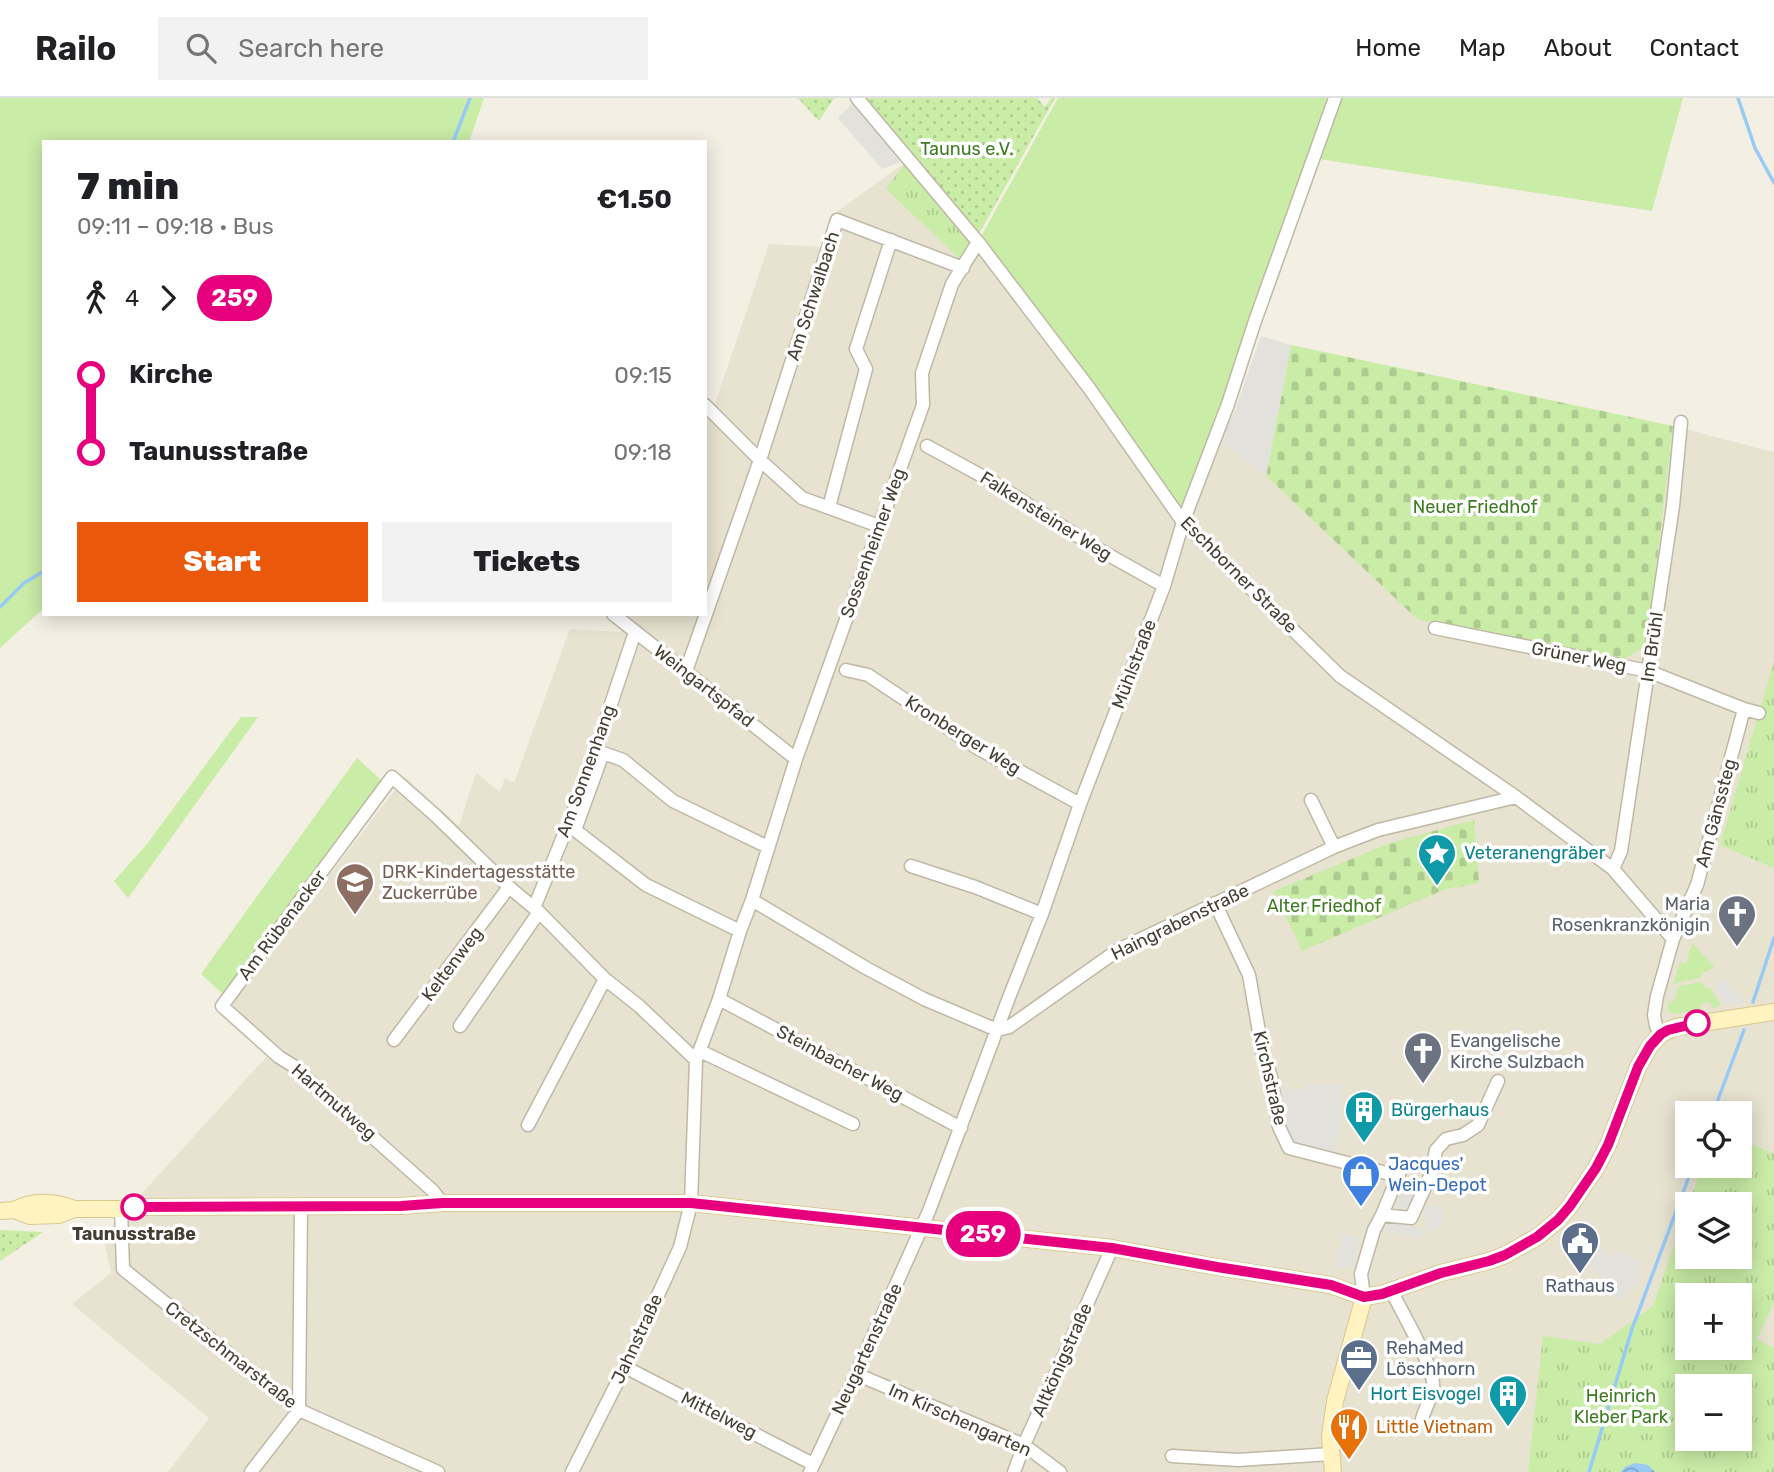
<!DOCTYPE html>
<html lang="en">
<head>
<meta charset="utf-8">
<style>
	body { margin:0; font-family:Rubik,sans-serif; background:#f2f2f2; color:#202124; height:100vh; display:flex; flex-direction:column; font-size:26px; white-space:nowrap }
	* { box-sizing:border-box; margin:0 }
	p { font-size:23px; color:#757577 }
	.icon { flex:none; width:38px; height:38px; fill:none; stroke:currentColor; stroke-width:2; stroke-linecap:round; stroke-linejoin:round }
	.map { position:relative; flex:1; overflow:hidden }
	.side { position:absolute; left:42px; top:42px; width:665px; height:476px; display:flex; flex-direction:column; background:#fff; border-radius:0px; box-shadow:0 4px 18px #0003 }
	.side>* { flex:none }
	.badge { padding:0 14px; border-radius:23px; font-size:24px; line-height:46px }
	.controls { position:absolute; left:1675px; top:1003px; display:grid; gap:14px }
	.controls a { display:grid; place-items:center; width:77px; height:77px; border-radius:0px; background:#fff; box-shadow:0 4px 18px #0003; font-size:35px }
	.map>.badge { position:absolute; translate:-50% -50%; box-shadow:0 0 0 4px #fff }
	.legs { display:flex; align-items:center; gap:10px; height:77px; padding:0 35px; font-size:23px }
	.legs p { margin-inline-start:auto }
	.summary { display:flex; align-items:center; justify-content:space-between; height:119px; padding:0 35px }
	h1 { font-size:38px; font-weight:800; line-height:52px }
	.primary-button { display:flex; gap:14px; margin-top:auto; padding:14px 35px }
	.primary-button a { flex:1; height:80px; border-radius:0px; background:#ea580c; color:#fff; font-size:28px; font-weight:800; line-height:80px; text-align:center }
	.primary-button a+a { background:#f2f2f2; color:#202124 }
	ul { padding:0 35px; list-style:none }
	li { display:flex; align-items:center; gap:24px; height:77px; font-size:26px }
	li i { display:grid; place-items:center; width:10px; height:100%; margin:0 9px; background:currentColor }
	li i::after { content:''; width:18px; height:18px; margin:-9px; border:5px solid; border-radius:50%; background:#fff }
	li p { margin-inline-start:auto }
	li:first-child i { background:linear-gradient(#0000 50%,currentColor 0) }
	li:last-child i { background:linear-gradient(currentColor 50%,#0000 0) }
	header { display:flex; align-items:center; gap:42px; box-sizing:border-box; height:98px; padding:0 35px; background:#fff; border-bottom:2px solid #e0e0e0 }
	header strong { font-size:33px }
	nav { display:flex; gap:38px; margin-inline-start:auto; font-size:24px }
	.search { width:490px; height:63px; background:#f2f2f2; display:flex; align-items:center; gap:18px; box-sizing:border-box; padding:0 24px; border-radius:0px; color:#757577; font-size:26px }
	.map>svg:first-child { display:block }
	.residential { fill:#e8e2d0; fill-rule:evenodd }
	.grass { fill:#c9eca7 }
	.cemetery { fill:url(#cemetery-stones) }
	.park { fill:url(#park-tufts); fill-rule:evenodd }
	.garden { fill:url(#garden-dots) }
	.parking { fill:#e3e1dc }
	.water { fill:url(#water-waves) }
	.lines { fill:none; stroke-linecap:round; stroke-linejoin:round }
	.stream { stroke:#98caf6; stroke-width:3.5 }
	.street-casing { stroke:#bfb8a5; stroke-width:15 }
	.secondary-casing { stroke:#d7c88e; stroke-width:18 }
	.street { stroke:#fff; stroke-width:12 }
	.secondary { stroke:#fff4c1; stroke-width:16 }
	.line-1-casing { stroke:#fff; stroke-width:16 }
	.line-1 { stroke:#e6007e; stroke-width:10 }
	.stop-1-dot { fill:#fff; stroke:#e6007e; stroke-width:3.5 }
	.labels { text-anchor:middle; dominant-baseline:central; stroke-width:7; stroke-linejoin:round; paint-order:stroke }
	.park-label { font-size:18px; fill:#3e7c21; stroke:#fff }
	.street-label { font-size:18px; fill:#453f33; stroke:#fff }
	.culture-label { font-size:18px; fill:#0d838f; stroke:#fff; text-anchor:start }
	.education-label { font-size:18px; fill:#785e54; stroke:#fff; text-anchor:start }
	.worship-label { font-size:18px; fill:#5b616d; stroke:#fff; text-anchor:end }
	.shop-label { font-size:18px; fill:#366cbe; stroke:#fff; text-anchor:start }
	.stop-label { font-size:18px; font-weight:bold; fill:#453f33; stroke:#fff }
	.service-label { font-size:18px; fill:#4e5e75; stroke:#fff }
	.food-label { font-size:18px; fill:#c56008; stroke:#fff; text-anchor:start }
</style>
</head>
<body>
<header>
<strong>Railo</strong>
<div class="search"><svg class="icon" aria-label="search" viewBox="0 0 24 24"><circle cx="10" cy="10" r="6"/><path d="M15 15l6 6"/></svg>Search here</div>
<nav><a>Home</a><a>Map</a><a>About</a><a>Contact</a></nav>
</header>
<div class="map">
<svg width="1774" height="1374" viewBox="0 0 1774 1374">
	<defs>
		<pattern id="cemetery-stones" width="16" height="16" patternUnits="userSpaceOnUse" patternTransform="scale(1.75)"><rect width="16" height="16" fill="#c9eca7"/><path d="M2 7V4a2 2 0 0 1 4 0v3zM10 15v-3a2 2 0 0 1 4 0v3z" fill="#aecb90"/></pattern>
		<pattern id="park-tufts" width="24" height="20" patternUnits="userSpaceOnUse" patternTransform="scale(1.75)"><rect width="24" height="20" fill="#c9eca7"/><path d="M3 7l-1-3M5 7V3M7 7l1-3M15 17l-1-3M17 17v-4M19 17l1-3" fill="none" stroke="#aecb90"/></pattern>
		<pattern id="garden-dots" width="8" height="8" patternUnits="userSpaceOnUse" patternTransform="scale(1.75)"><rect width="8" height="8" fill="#c9eca7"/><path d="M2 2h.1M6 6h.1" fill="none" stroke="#aecb90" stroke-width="1.8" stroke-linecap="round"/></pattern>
		<pattern id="water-waves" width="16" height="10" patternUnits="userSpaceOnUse" patternTransform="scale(1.75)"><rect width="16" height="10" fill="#98caf6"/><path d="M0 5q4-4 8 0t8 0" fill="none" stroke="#7ea5c8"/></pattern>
	</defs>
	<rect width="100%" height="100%" fill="#f3efe3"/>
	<path class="residential" d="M906 64 961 162 989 139 1090 275 1221 342 1266 378 1417 521 1647 547 1673 328 1774 354V1374H168L209 1320 72 1206 111 1175 103 1138 269 956 223 915 405 679 459 728 476 675 500 694 505 680 514 685 570 531 621 534 619 516H705V317L710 321 769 146 823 149 834 116ZM1687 1015H1740V1068H1687ZM1687 1106H1740V1158H1687ZM1687 1197H1740V1250H1687ZM1687 1288H1740V1340H1687Z"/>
	<path class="grass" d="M0 0H484L469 44H44V510L0 550Z
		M1058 0H1335L1183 424 978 144Z
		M1337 0H1683L1652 113 1319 61Z
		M241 619H258L128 800 114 783 147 746Z
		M357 660 381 682 224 897 201 876Z
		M1692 845 1714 868 1712 871 1702 875 1700 880 1673 886 1680 864 1686 866Z
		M1701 884 1705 890H1710L1720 905 1719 908 1712 910 1710 904 1701 906V912L1672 916C1667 912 1667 910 1669 903H1674L1679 888Z"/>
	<path class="cemetery" d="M1291 247 1673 328 1647 547 1623 562 1417 521 1266 378Z
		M1474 722 1479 785 1443 792 1302 853 1274 793 1390 745Z"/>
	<path class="park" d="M906 64 971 139 961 162 886 91Z
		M1774 564V770L1720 747Z
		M1740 1041 1774 1056V1205L1757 1241 1774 1250V1374H1528L1543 1238 1600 1246 1653 1208 1687 1110V1158H1740V1106H1689L1702 1068H1740ZM1687 1197H1740V1250H1687ZM1687 1288H1740V1340H1687Z"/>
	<path class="garden" d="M798 0H834L819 23Z
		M856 0H1037L1045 9 1051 0H1055L976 141Z
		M0 1132 43 1134 0 1163Z"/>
	<path class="parking" d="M857 0 908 61 882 71 838 20Z
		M1261 238 1291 247 1266 378 1221 342 1236 309Z
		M1723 878 1745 905 1726 907 1715 890 1722 884Z
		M1308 986H1342L1339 1029 1334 1057 1293 1048 1283 1028 1279 991H1308Z
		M1406 1085 1414 1088 1407 1112 1398 1109Z
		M1423 1107 1437 1108 1444 1113 1441 1128 1428 1135Z
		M1386 1123 1423 1130 1421 1141 1384 1133Z
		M1343 1135 1360 1140 1351 1172 1334 1167Z
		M1595 1141 1611 1159 1616 1152 1641 1164 1638 1185 1618 1202 1581 1153Z"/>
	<path class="water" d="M1635 1365 1648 1367 1655 1374H1621L1625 1369Z"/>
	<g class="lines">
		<path class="stream" d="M1738 0 1755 50 1774 85
			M453 44 470 0
			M0 509 24 485 44 473
			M1753 904 1774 840
			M1713 1015 1744 932
			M1589 1374 1632 1231 1693 1068"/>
		<defs>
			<path id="street" d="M857 0 978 144 1089 290 1183 424 1340 578 1516 699 1613 771 1673 841
				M705 307 760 362 802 400 879 428
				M927 348 991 383 1098 451 1164 488
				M829 409 866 271 856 251 891 142
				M613 516 796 661
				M1435 530 1648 573 1744 611 1759 615
				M846 572 868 577 979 651 1080 706
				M686 573 760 362 837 122 963 170
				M592 663 635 534
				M1311 702 1334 749
				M911 768 975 789 1042 816
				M1613 771 1621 753 1673 408 1681 324
				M752 802 866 870 924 901 997 932 1009 929 1118 852 1334 749 1378 732 1516 699
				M1215 805 1249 877 1263 956 1271 979 1279 1029 1289 1050 1398 1078
				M534 810 576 707
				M740 833 646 787 575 732 603 655 623 662 673 703 768 749
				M719 901 961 1030
				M460 928 539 814
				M1661 936 1656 928 1654 917 1657 898 1673 841 1697 787 1744 611
				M394 942 509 789
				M700 953 853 1026
				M528 1027 605 881
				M442 1105 433 1093 292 967 279 959 222 908 392 679 436 718 509 789 539 814 605 881 639 908 696 962
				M121 1111 123 1171 299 1312 438 1374
				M1382 1117 1411 1120 1431 1076 1436 1052 1446 1041 1463 1037 1478 1027 1498 983
				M1392 1194C1401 1213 1436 1271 1433 1290 1431 1300 1425 1311 1422 1321
				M1364 1199 1361 1176 1374 1132 1382 1117 1401 1071
				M625 1269 813 1366
				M856 1276 1024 1347 1060 1374
				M1172 1358 1238 1362 1331 1356
				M251 1374 299 1312 301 1108
				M572 1374 625 1269 680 1149 691 1105 696 962 719 901 740 833 752 802 796 661 923 307 922 275 952 186 978 144
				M810 1374 856 1276 929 1113 1008 902 1042 816 1080 706 1164 488 1183 424 1228 306 1255 223 1335 0
				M1014 1374 1024 1347 1112 1150"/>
			<path id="secondary" d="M14 1112C33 1102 55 1103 74 1111
				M0 1113 14 1112 30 1118 59 1117 74 1111H121L136 1109 401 1108 442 1105H691L1112 1150 1217 1169 1330 1187 1364 1199 1382 1196 1441 1175 1489 1163 1505 1157 1537 1139 1558 1122 1570 1108 1596 1070 1608 1047 1638 969 1650 948 1661 936 1676 929 1774 914
				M1333 1374 1330 1338 1335 1303 1364 1199"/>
		</defs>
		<use href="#street" class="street-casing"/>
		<use href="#secondary" class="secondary-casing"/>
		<use href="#street" class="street"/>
		<use href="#secondary" class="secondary"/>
	</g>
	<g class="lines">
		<defs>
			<path id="line-1" d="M134 1109 401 1108 442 1105H691L1112 1150 1217 1169 1331 1187 1364 1199 1382 1196 1441 1175 1489 1163 1505 1157 1537 1139 1558 1122 1570 1108 1596 1070 1608 1047 1638 969 1650 948 1661 936 1668 932 1697 925"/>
		</defs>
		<use href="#line-1" class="line-1-casing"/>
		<use href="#line-1" class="line-1"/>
	</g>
	<defs>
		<symbol id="sight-pin" viewBox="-11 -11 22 30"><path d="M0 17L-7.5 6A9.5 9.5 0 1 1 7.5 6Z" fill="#0f9aa8" stroke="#fff"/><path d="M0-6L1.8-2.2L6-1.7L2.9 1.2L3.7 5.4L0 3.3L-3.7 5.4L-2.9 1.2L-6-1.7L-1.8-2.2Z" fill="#fff"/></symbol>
		<symbol id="school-pin" viewBox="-11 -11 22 30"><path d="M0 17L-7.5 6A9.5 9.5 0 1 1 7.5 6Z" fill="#8d6e63" stroke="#fff"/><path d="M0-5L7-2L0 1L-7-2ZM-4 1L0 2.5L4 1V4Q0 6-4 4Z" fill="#fff"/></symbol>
		<symbol id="church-pin" viewBox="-11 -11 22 30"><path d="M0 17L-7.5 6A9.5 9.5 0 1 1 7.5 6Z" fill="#6b7280" stroke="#fff"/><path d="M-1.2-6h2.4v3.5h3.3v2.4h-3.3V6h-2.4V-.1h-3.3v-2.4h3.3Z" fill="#fff"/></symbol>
		<symbol id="building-pin" viewBox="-11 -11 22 30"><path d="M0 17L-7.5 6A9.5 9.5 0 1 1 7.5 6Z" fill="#0f9aa8" stroke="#fff"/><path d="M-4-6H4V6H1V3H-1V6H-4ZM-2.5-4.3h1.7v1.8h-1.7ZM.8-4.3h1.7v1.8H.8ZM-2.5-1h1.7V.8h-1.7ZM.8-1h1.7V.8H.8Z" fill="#fff"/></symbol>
		<symbol id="shop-pin" viewBox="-11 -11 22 30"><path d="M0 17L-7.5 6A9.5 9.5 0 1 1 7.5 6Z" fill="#3f7fe0" stroke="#fff"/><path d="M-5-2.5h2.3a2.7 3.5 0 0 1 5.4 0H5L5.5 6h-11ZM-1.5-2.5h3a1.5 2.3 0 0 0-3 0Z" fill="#fff"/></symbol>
		<symbol id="civic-pin" viewBox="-11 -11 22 30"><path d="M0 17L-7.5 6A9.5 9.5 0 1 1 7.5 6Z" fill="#5c6f8a" stroke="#fff"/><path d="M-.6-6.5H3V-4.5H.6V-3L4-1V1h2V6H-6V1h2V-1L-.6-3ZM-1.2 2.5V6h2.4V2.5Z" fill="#fff"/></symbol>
		<symbol id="office-pin" viewBox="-11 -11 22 30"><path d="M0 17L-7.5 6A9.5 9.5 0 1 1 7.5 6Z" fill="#5c6f8a" stroke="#fff"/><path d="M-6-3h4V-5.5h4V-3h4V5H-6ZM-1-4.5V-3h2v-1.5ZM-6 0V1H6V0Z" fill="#fff"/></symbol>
		<symbol id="restaurant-pin" viewBox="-11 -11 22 30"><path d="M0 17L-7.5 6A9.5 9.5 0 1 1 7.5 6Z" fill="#e8710a" stroke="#fff"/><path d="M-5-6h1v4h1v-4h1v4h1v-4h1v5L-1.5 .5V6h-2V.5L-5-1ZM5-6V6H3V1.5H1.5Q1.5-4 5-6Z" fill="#fff"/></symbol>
	</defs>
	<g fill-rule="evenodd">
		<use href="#sight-pin" x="1415" y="733" width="44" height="60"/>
		<use href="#school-pin" x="333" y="762" width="44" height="60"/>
		<use href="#church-pin" x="1715" y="794" width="44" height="60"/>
		<use href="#church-pin" x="1401" y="931" width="44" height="60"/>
		<use href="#building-pin" x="1342" y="990" width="44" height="60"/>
		<use href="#shop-pin" x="1339" y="1054" width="44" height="60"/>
		<use href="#civic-pin" x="1558" y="1121" width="44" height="60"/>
		<use href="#office-pin" x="1337" y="1238" width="44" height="60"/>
		<use href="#building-pin" x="1486" y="1274" width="44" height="60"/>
		<use href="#restaurant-pin" x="1327" y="1307" width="44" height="60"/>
	</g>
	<g class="stop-1-dot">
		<circle cx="1697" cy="925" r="12"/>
		<circle cx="134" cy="1109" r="12"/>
	</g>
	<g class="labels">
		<g class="park-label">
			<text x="967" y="51">Taunus e.V.</text>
			<text x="1475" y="409">Neuer Friedhof</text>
			<text x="1324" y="808">Alter Friedhof</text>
			<text x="1621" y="1298">Heinrich<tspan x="1621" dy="21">Kleber Park</tspan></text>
		</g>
		<g class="street-label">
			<text transform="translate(813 198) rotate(-72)">Am Schwalbach</text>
			<text transform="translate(1046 418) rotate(32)">Falkensteiner Weg</text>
			<text transform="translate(873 445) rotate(-70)">Sossenheimer Weg</text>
			<text transform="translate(1239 477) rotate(45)">Eschborner Straße</text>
			<text transform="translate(1652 549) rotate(-82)">Im Brühl</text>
			<text transform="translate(1579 559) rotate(11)">Grüner Weg</text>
			<text transform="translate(1134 566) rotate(-69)">Mühlstraße</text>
			<text transform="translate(704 588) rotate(38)">Weingartspfad</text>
			<text transform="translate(963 637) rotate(32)">Kronberger Weg</text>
			<text transform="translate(586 673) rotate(-70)">Am Sonnenhang</text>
			<text transform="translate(1716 715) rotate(-75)">Am Gänssteg</text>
			<text transform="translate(1180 824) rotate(-26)">Haingrabenstraße</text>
			<text transform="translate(282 827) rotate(-53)">Am Rübenacker</text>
			<text transform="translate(452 866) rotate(-53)">Keltenweg</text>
			<text transform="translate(840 965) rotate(28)">Steinbacher Weg</text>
			<text transform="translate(1270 980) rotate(77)">Kirchstraße</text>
			<text transform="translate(334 1004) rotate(41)">Hartmutweg</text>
			<text transform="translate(637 1241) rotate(-65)">Jahnstraße</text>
			<text transform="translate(867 1251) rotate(-65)">Neugartenstraße</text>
			<text transform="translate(231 1257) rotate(38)">Cretzschmarstraße</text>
			<text transform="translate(1062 1262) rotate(-66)">Altkönigstraße</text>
			<text transform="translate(719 1317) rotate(27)">Mittelweg</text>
			<text transform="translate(960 1322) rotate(24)">Im Kirschengarten</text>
		</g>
		<g class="culture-label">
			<text x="1464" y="755">Veteranengräber</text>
			<text x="1391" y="1012">Bürgerhaus</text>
			<text x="1481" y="1296" text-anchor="end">Hort Eisvogel</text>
		</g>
		<g class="education-label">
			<text x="382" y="774">DRK-Kindertagesstätte<tspan x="382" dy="21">Zuckerrübe</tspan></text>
		</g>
		<g class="worship-label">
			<text x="1710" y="806">Maria<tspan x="1710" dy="21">Rosenkranzkönigin</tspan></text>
			<text x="1450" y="943" text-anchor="start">Evangelische<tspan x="1450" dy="21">Kirche Sulzbach</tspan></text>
		</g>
		<g class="shop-label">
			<text x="1388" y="1066">Jacques'<tspan x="1388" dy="21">Wein-Depot</tspan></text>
		</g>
		<g class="stop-label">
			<text x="134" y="1136">Taunusstraße</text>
		</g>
		<g class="service-label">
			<text x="1580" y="1188">Rathaus</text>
			<text x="1386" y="1250" text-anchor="start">RehaMed<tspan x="1386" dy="21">Löschhorn</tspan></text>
		</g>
		<g class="food-label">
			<text x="1376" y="1329">Little Vietnam</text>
		</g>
	</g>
</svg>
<div class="controls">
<a><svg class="icon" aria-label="locate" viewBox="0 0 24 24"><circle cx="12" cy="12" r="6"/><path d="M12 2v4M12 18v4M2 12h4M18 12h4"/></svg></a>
<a><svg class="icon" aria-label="layers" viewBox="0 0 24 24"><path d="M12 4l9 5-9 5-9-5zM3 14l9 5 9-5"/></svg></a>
<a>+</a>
<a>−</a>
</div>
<b class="badge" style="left:983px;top:1136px;background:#e6007e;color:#fff">259</b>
<section class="side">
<div class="summary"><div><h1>7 min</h1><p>09:11 – 09:18 · Bus</p></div><b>€1.50</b></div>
<div class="legs"><svg class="icon" aria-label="walk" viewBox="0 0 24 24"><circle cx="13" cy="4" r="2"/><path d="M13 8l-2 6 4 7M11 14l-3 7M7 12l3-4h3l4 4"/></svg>4<svg class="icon" aria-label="forward" viewBox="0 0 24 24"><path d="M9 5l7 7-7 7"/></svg><b class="badge" style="background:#e6007e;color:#fff">259</b></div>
<ul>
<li><i style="color:#e6007e"></i><b>Kirche</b><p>09:15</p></li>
<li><i style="color:#e6007e"></i><b>Taunusstraße</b><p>09:18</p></li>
</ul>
<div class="primary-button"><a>Start</a><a>Tickets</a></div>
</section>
</div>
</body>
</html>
